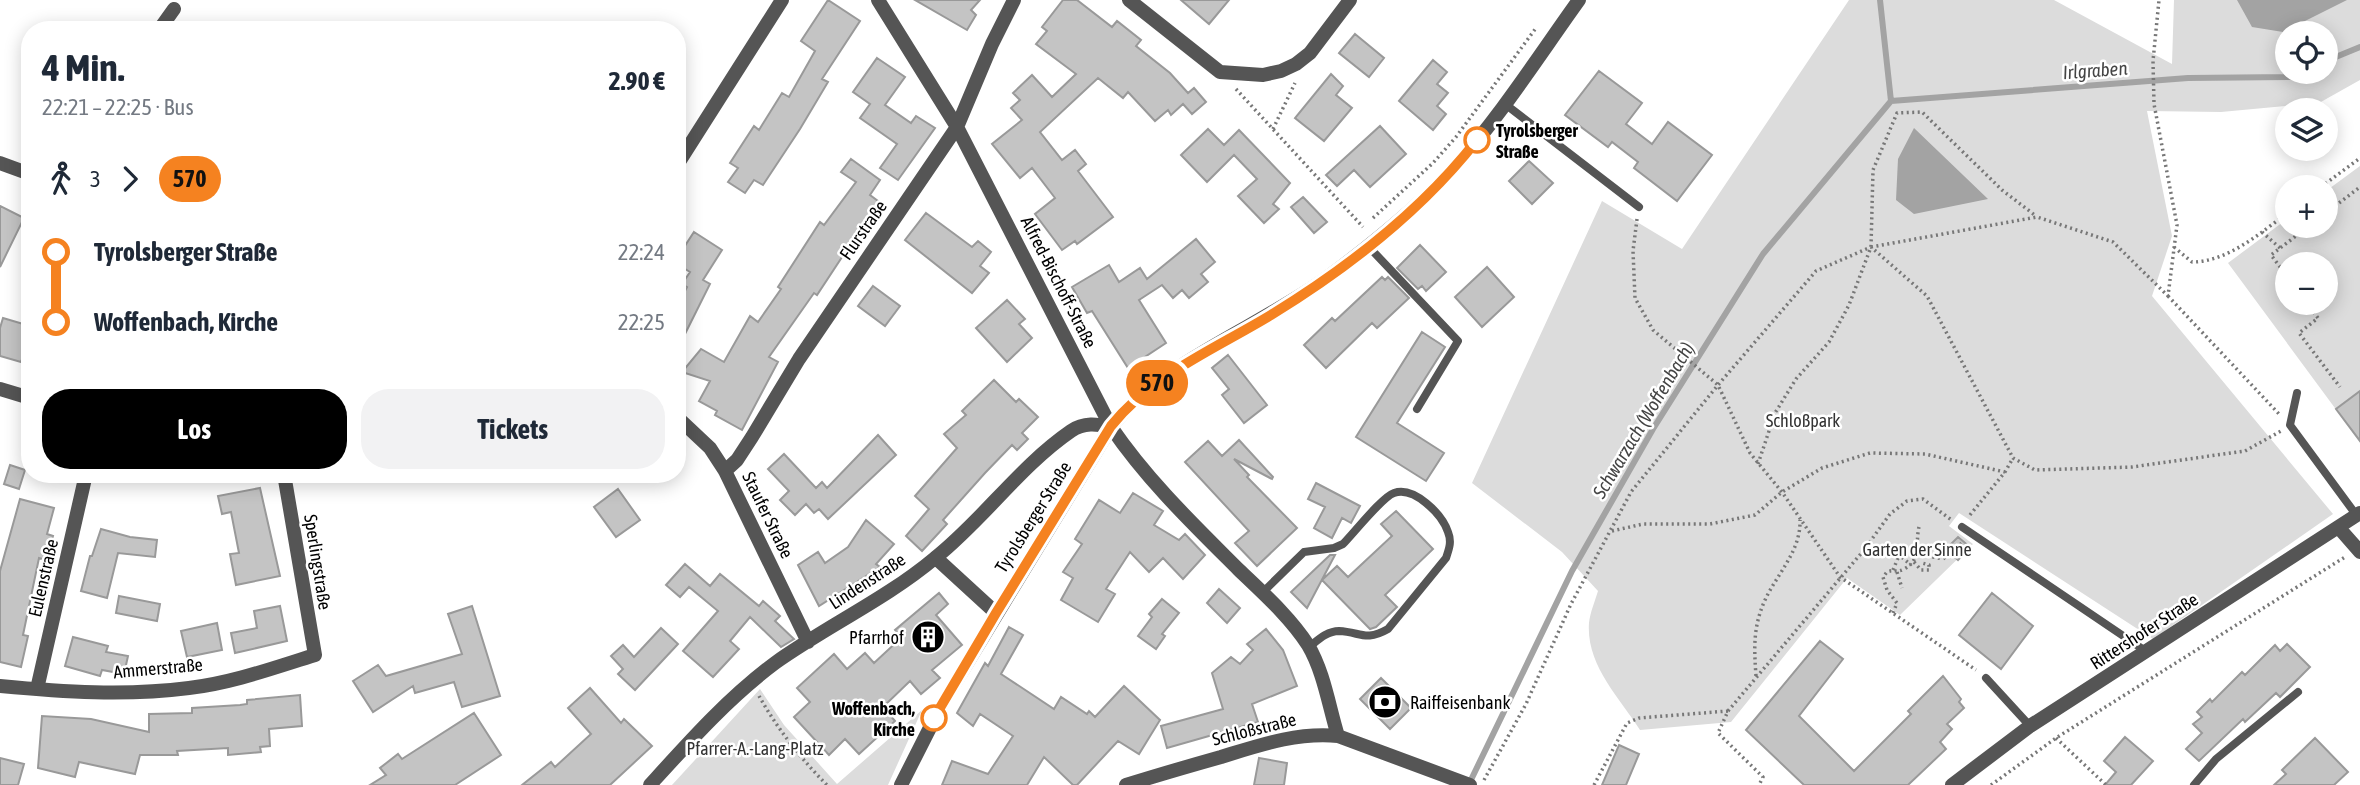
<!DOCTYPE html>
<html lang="de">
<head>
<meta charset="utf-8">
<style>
	body { margin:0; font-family:"Asap Condensed",sans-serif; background:#f2f2f3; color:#1f2937; height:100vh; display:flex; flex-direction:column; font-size:26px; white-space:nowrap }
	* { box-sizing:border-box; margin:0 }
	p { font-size:23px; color:#747a83 }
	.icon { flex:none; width:38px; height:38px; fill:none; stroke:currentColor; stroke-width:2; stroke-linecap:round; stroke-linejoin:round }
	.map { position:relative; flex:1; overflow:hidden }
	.details { position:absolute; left:21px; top:21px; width:665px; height:462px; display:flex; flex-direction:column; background:#fff; border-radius:28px; box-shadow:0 4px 18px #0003 }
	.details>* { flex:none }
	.badge { padding:0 14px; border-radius:23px; font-size:24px; line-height:46px }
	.fabs { position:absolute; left:2275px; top:21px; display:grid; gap:14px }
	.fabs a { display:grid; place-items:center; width:63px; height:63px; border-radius:50%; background:#fff; box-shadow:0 4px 18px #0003; font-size:35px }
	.map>.badge { position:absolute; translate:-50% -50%; box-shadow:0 0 0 4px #fff }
	.legs { display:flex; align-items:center; gap:10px; height:77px; padding:0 21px; font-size:23px }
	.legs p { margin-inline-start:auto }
	.summary { display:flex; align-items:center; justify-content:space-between; height:119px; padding:0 21px }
	h1 { font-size:38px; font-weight:700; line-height:52px }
	.cta { display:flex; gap:14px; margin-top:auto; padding:14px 21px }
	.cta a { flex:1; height:80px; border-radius:28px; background:#000; color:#fff; font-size:28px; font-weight:700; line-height:80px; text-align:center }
	.cta a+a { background:#f2f2f3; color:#1f2937 }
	ul { padding:0 21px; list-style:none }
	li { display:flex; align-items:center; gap:24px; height:70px; font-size:26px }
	li i { display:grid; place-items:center; width:10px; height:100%; margin:0 9px; background:currentColor }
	li i::after { content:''; width:18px; height:18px; margin:-9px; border:5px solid; border-radius:50%; background:#fff }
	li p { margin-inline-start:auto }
	li:first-child i { background:linear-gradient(#0000 50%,currentColor 0) }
	li:last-child i { background:linear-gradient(currentColor 50%,#0000 0) }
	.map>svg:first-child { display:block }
	.green { fill:#dcdcdc; fill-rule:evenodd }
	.water { fill:#a3a3a3 }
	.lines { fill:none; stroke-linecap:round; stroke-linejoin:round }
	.stream { stroke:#a3a3a3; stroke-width:6 }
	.building { fill:#c4c4c4; stroke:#999; stroke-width:2 }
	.path { stroke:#777; stroke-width:3.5; stroke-dasharray:2 3.5; stroke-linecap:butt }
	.lane { stroke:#555; stroke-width:8 }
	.street { stroke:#555; stroke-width:14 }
	.line-1-casing { stroke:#fff; stroke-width:16 }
	.line-1 { stroke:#f58220; stroke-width:10 }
	.stop-1-dot { fill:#fff; stroke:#f58220; stroke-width:3.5 }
	.labels { text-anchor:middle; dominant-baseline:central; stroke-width:5; stroke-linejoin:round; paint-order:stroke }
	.stop-label { font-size:18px; font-weight:bold; fill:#000; stroke:#fff; text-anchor:start }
	.street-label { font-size:18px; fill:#000; stroke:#fff }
	.park-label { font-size:18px; fill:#333; stroke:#fff }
	.poi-label { font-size:18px; fill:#000; stroke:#fff; text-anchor:end }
	.water-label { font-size:19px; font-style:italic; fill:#444; stroke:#fff }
</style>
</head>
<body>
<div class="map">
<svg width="2360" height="785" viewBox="0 0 2360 785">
	<rect width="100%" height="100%" fill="#fff"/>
	<path class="green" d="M1849 0H2054L2172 64 2174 0H2360V80L2319 103 2221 112 2147 111 2172 236 2152 296 2333 514 2153 639 1959 513 1949 526 1973 544 1900 615 1847 578 1731 722 1640 730C1619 697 1586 665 1589 623 1590 613 1595 601 1598 591L1562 552 1472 483 1602 201 1682 249ZM2287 33H2326V72H2287Z
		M2360 166V442L2228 263 2287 219V226H2326V191ZM2287 264H2326V303H2287Z
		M760 689 784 725 837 784 922 710 888 785H672Z"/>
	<path class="water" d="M2237 0H2347L2283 32 2252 27Z
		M1914 128 1988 199 1914 214 1896 200 1898 159Z"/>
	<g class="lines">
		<path class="stream" d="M1880 0 1891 101
			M2326 61 2360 47
			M1891 101 2188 78 2289 77 2301 72
			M1469 784 1572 571 1653 429 1763 254 1891 101"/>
	</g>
	<path class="building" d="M828 0 860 21 822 79 828 82 800 129 763 185 754 180 745 193 728 182 738 168 730 163 754 126 759 130 782 93 789 97 815 51 801 41Z
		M915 0H980L971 10 976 15 967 30Z
		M1063 0H1077L1112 27 1117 21 1141 40 1136 46 1170 73 1188 93 1194 88 1206 102 1192 114 1183 104 1171 115 1168 110 1155 121 1128 92 1123 98 1098 78 1040 132 1062 160 1075 150 1086 164 1078 171 1113 217 1077 244 1075 241 1062 250 1035 214 1055 198 1032 168 1020 178 992 144 1022 120 1011 108 1020 100 1013 93 1032 75 1052 97 1076 74 1036 44 1047 31 1042 27Z
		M1181 0H1229L1209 24Z
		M1355 34 1384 58 1369 77 1339 53Z
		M877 58 905 77 885 105 911 123 916 116 935 128 898 180 880 168 897 144 860 118 870 104 853 92Z
		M1433 60 1447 72 1437 84 1448 93 1437 106 1446 114 1433 130 1399 101Z
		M1599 71 1642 103 1626 124 1652 144 1668 122 1712 155 1677 201 1634 168 1638 162 1612 142 1608 147 1565 115Z
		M1331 74 1343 86 1336 95 1352 108 1324 141 1295 118Z
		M1380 126 1406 154 1370 187 1354 170 1337 186 1326 175Z
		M1208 129 1224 145 1239 130 1290 183 1273 204 1279 209 1264 223 1238 196 1257 179 1234 155 1207 182 1181 155Z
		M851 159 880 180 870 195 882 204 860 234 865 237 855 252 848 248 817 295 814 293 769 357 778 362 742 430 715 415 717 411 699 401 710 381 682 372 701 349 724 362 750 316 758 322 781 289 778 287 820 222 824 225 856 182 841 172Z
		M1529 161 1553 183 1532 204 1509 181Z
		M1303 197 1327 222 1314 233 1291 207Z
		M0 206 24 218 0 267Z
		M926 213 972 247 978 241 991 252 980 266 989 273 972 293 905 240Z
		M694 232 722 250 703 280 710 284 677 350V306L687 287 682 284 690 272 677 264V258Z
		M1196 239 1215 262 1201 274 1208 282 1189 298 1182 290 1173 298 1162 285 1139 300 1166 343 1128 368 1092 311 1087 313 1072 287 1109 265 1119 282 1140 268 1147 279Z
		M1420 245 1446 272 1426 291 1422 286 1418 289 1397 268Z
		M1487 267 1514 297 1482 327 1455 297Z
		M1382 277 1385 280 1388 277 1409 298 1377 328 1372 323 1326 368 1304 345 1332 318 1335 321Z
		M873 286 900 306 885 326 858 306Z
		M1007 300 1025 319 1019 324 1032 338 1007 362 976 328Z
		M3 318 30 326V349L26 348 21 362 0 356V328Z
		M1422 332 1445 347 1397 423 1444 453 1426 481 1356 437Z
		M1228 355 1267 405 1244 423 1222 395 1229 389 1212 368Z
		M994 380 1016 402 1019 399 1038 417 1022 433 1028 439 1017 450 1012 445 985 473 943 520 947 524 922 551 906 536 929 509 915 496 957 448 944 434 966 415 962 411Z
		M2360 391V441L2336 409Z
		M878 435 896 455 828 519 819 509 814 513 806 504 795 515 780 500 789 491 768 469 784 454 816 488 822 482 827 488Z
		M1239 440 1273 477 1272 479 1234 459 1249 475 1247 477 1297 528 1257 566 1235 543 1249 531 1185 462 1208 441 1222 456Z
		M10 465 25 470 19 489 4 484Z
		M1316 483 1360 506 1351 523 1342 518 1332 538 1314 528 1325 507 1308 499Z
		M260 488 280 576 236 585 230 554 239 553 231 512 222 514 218 496Z
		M618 489 640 520 616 537 594 507Z
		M1133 493 1163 511 1154 525 1179 540 1185 534 1205 555 1183 579 1163 558 1149 572 1130 552 1106 589 1115 594 1098 622 1061 600 1073 578 1063 572 1082 544 1075 539 1099 500 1120 513Z
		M20 499 54 508 47 534 53 536 46 560 39 558 23 635 28 636 21 667 0 662V571Z
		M1396 511 1433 549 1385 595 1397 607 1376 627 1370 629 1322 580 1337 566 1348 577 1392 536 1381 524Z
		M866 520 894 544 876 564 880 567 819 606 798 565 818 552 825 563 848 547Z
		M101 529 130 537 157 540 155 557 118 553 107 598 81 591 90 556H92Z
		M1958 537 1970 547 1958 560 1946 549Z
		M1330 555H1335L1307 608 1291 592Z
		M685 564 710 586 720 574 759 606 763 601 780 616 775 621 794 639 781 647 750 617 730 641 739 649 713 677 683 651 718 611 689 587 680 597 666 585Z
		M1219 589 1240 608 1227 623 1207 603Z
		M939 593 948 604 936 615 962 645 932 670 940 678 921 694 910 681 883 707 895 721 859 754 845 739 829 755 794 717 810 702 797 688 834 654 847 669 865 653 874 663 901 638 895 630Z
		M1992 593 2033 626 2001 669 1959 635Z
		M119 596 160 604 157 621 116 613Z
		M1162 599 1179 613 1162 634 1165 636 1156 649 1138 636 1152 617 1149 614Z
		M280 606 287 641 235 653 231 633 257 628 254 611Z
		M472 606 500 696 462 707 454 682 415 693 413 686 373 712 353 681 378 665 386 676 462 654 448 614Z
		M217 623 222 650 187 657 181 631Z
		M1009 627 1023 635 1001 674 1054 709 1061 697 1087 714 1089 711 1095 717 1124 686 1160 720 1139 754 1118 741 1077 785H1073L1044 757 1027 785H942L952 761 988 774 1013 736 980 714 973 726 957 713 985 663 988 666Z
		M661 628 678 644 635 690 618 674 623 669 611 656 623 645 634 657Z
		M1266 629 1283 650 1297 686 1252 704 1258 722 1167 748 1161 726 1223 709 1212 673 1231 657 1240 664 1253 650 1247 644Z
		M73 637 108 646 106 652 128 656 124 674 102 670 100 676 65 666Z
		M1820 641 1843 659 1799 716 1854 771 1911 714 1908 711 1943 676 1961 699 1959 702 1964 708 1947 724 1952 729 1940 742 1946 749 1908 785H1804L1746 730Z
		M2287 644 2310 667 2280 697 2276 693 2245 722 2243 719 2199 761 2186 749 2202 733 2193 724 2202 717 2197 712 2210 699 2212 702 2242 672 2245 675 2275 645 2280 651Z
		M1381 678 1411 708 1390 729 1360 699Z
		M590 688 621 723 624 719 652 746 610 785H522L551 762 555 767 591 734 568 708Z
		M300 695 302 726 269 729 270 746 260 747 261 752 228 755V748L177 751 178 755H140L135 774 79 762 75 777 38 768 42 716 91 719 149 732V714L192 713V708L240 705 247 704V700Z
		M474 713 501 755 455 785H370L386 775 380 768 398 754 402 759Z
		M2125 737 2153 761 2131 785H2105L2116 772 2104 761Z
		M2315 738 2348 772 2334 785H2274L2286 774 2282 770Z
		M1619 745 1639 754 1626 785H1602Z
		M0 758 24 764 18 785H0Z
		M1259 758 1287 763 1284 785H1254Z"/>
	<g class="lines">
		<path class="path" d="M1236 89 1363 227
			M1273 129 1295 83
			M2321 187 2360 158
			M2326 213 2360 187
			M1373 218 1433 163 1456 137 1536 28
			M1637 219 1633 251 1635 298 1653 330 1718 385 1750 453 1782 492 1840 577 1976 670
			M2262 232 2280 248
			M1871 247 2037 217 2113 242 2168 296 2177 225 2154 104 2153 61 2159 0
			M2174 247 2192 262C2227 262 2261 233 2287 213
			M2287 276 2271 255 2309 226
			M2168 296 2280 415
			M2307 303 2318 318 2299 333 2340 387
			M1758 464 1775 413 1796 379 1829 342 1849 305 1871 247 1873 170 1897 113 1922 112 2002 190 2036 216
			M1970 515 2005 472 2013 458
			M1612 531 1643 524H1710L1755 515 1782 492 1822 468 1870 453 1925 454 2005 472
			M1918 549 1933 557 1943 559 1963 542
			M1864 550 1872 555 1891 548 1911 565
			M1914 562 1921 570H1929V565L1922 563
			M1893 570 1898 558 1916 546
			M1897 572 1902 588
			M1893 613 1897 603 1887 590 1883 577 1887 572C1894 569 1897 573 1904 569 1922 560 1915 543 1919 527
			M1756 676C1754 647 1753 627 1765 600 1777 574 1801 551 1800 520
			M759 696C777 728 801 759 827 785
			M1728 711 1864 550 1890 514 1907 501 1923 499 1953 521
			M2056 738 2106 785
			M1484 780 1526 704 1571 604 1631 492 1718 385 1816 271 1871 247 1927 296 2013 458 2035 470 2132 467 2245 451 2281 431
			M1594 785 1627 723 1639 718 1728 711 1718 733 1763 777 1759 785
			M1991 785 2056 738 2345 557"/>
		<path class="lane" d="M1505 104 1639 207
			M1368 246 1458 341 1417 409
			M2297 393 2290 425 2357 516
			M1962 527 2147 652
			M1262 593 1304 552 1334 548 1343 544C1354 533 1382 497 1394 493 1414 486 1442 514 1448 532 1452 542 1449 549 1446 558L1388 629C1365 642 1361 632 1339 631 1327 631 1318 640 1309 647
			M1986 678 2030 726
			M2194 785 2216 759 2298 692"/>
		<path class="street" d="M878 0 957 127 1111 427C1148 481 1193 524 1239 570 1263 593 1290 617 1308 645 1324 672 1329 707 1338 736
			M1129 0 1220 72 1263 75 1281 71 1296 64 1310 53 1350 0
			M159 30 174 9
			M0 163 30 174
			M677 165 782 0
			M0 389 30 398
			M677 417 710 448 725 471 808 642
			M725 471 737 460 752 437 799 359 957 127 992 44 1014 0
			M2339 528 2360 552
			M936 558 996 613
			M0 686C63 692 126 696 189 688 232 683 273 668 315 655L284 474
			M37 689 86 474
			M650 785C689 742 728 698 775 663 827 626 886 599 935 558 983 520 1020 466 1071 431 1084 422 1097 424 1111 427
			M901 785 941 706 1111 427C1164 360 1260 327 1328 277 1371 245 1416 209 1452 170 1500 117 1538 57 1579 0
			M1126 785C1158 775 1189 766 1221 757 1260 745 1297 732 1338 736L1470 785
			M1952 785 2030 726 2360 513"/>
	</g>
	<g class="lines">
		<defs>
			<path id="line-1" d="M934 718 996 613 1111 426C1153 374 1215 349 1271 315 1346 269 1423 209 1477 140"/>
		</defs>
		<use href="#line-1" class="line-1-casing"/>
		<use href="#line-1" class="line-1"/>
	</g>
	<defs>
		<symbol id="building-disc" viewBox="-11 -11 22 22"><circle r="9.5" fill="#000" stroke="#fff"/><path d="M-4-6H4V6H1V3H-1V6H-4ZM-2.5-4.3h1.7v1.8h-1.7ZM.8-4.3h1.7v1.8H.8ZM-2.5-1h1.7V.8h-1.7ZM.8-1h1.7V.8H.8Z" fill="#fff"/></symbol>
		<symbol id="bank-disc" viewBox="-11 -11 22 22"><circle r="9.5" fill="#000" stroke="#fff"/><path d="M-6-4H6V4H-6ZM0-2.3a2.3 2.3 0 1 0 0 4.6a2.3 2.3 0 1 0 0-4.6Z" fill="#fff"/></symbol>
	</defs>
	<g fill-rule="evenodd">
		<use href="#building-disc" x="909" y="618" width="38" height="38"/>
		<use href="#bank-disc" x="1366" y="683" width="38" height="38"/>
	</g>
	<g class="stop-1-dot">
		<circle cx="1477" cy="140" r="12"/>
		<circle cx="934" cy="718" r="12"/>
	</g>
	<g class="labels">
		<g class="stop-label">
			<text x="1496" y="130">Tyrolsberger<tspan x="1496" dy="21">Straße</tspan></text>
			<text x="915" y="708" text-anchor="end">Woffenbach,<tspan x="915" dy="21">Kirche</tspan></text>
		</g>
		<g class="street-label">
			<text transform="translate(863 230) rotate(-55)">Flurstraße</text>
			<text transform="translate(1059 282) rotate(63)">Alfred-Bischoff-Straße</text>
			<text transform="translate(768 515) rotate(64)">Staufer Straße</text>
			<text transform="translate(1033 517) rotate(-58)">Tyrolsberger Straße</text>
			<text transform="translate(318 562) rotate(81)">Sperlingstraße</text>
			<text transform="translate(43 578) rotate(-77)">Eulenstraße</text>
			<text transform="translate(867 581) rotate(-33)">Lindenstraße</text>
			<text transform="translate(2144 631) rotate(-33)">Rittershofer Straße</text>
			<text transform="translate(158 668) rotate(-5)">Ammerstraße</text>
			<text transform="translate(1254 729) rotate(-14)">Schloßstraße</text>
		</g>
		<g class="park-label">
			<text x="1803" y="420">Schloßpark</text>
			<text x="1917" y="549">Garten der Sinne</text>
			<text x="755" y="748">Pfarrer-A.-Lang-Platz</text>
		</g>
		<g class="poi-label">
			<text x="904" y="637">Pfarrhof</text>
			<text x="1410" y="702" text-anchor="start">Raiffeisenbank</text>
		</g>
		<g class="water-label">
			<text transform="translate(2095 70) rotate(-4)">Irlgraben</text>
			<text transform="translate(1643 420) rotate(-59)">Schwarzach (Woffenbach)</text>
		</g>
	</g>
</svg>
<div class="fabs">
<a><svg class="icon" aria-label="locate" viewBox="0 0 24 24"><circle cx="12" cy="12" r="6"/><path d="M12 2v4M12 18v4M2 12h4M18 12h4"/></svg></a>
<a><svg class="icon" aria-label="layers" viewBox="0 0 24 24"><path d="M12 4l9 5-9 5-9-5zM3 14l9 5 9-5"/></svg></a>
<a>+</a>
<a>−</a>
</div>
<b class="badge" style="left:1157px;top:383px;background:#f58220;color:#111">570</b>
<section class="details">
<div class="summary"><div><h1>4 Min.</h1><p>22:21 – 22:25 · Bus</p></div><b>2.90 €</b></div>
<div class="legs"><svg class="icon" aria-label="walk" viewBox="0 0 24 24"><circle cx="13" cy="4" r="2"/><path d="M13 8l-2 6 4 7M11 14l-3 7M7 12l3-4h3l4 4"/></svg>3<svg class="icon" aria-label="forward" viewBox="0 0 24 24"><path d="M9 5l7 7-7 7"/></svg><b class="badge" style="background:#f58220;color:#111">570</b></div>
<ul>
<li><i style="color:#f58220"></i><b>Tyrolsberger Straße</b><p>22:24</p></li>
<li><i style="color:#f58220"></i><b>Woffenbach, Kirche</b><p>22:25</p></li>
</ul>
<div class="cta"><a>Los</a><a>Tickets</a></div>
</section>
</div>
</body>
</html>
